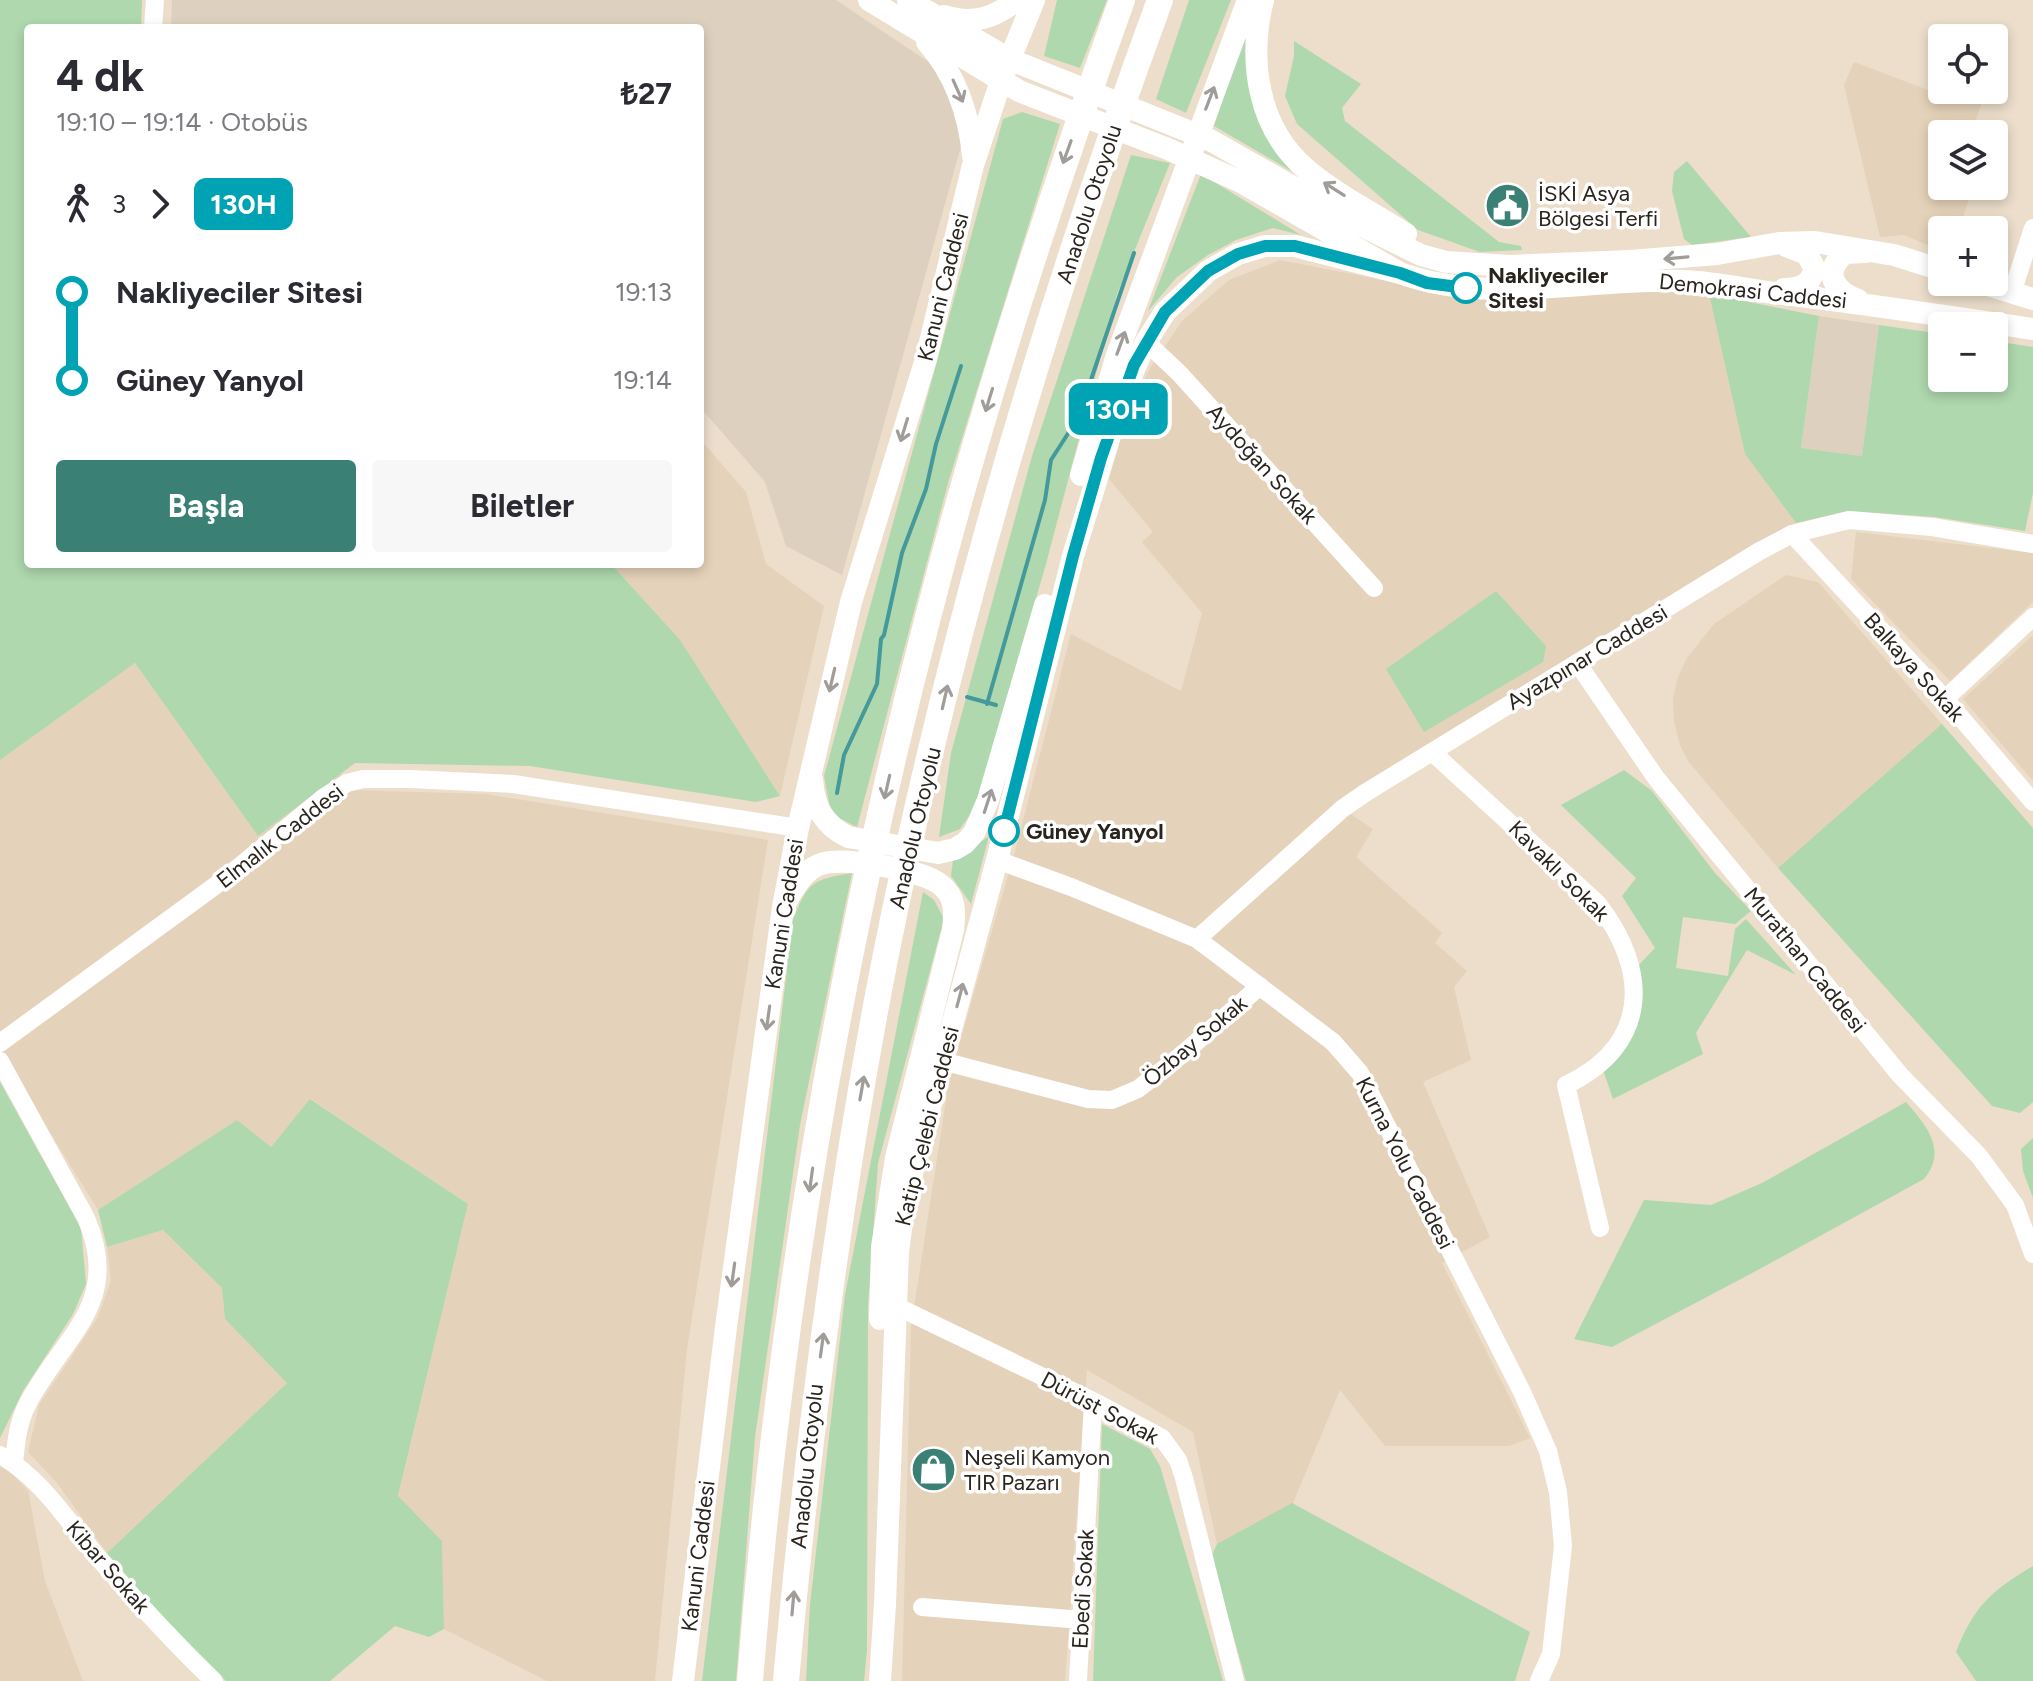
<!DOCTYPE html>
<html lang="tr">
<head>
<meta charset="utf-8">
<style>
	body { margin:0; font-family:Figtree,sans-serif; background:#f7f7f7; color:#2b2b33; height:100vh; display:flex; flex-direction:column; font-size:30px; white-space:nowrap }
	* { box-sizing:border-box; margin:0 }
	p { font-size:26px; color:#7c7c81 }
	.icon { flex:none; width:44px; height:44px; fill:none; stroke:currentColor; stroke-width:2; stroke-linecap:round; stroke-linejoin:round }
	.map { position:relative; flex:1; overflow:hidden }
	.sheet { position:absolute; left:24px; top:24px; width:680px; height:544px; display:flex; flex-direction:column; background:#fff; border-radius:8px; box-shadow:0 4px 12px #0003 }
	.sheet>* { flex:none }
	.badge { padding:0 16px; border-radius:12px; font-size:28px; line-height:52px }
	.controls { position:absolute; left:1928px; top:24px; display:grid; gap:16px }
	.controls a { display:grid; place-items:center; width:80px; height:80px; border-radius:8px; background:#fff; box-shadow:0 4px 12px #0003; font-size:40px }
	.map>.badge { position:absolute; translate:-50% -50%; box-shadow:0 0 0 4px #fff }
	.legs { display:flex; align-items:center; gap:12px; height:88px; padding:0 32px; font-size:26px }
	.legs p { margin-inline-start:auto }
	.headline { display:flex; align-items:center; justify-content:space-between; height:136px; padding:0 32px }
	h1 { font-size:44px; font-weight:700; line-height:60px }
	.button { display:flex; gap:16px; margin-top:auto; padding:16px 32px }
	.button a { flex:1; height:92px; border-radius:8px; background:#3b8075; color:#fff; font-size:32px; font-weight:700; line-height:92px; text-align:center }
	.button a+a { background:#f7f7f7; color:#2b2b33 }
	ul { padding:0 32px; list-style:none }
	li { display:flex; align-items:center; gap:28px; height:88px; font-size:30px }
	li i { display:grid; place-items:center; width:12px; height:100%; margin:0 10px; background:currentColor }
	li i::after { content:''; width:20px; height:20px; margin:-10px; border:6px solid; border-radius:50%; background:#fff }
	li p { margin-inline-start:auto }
	li:first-child i { background:linear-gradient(#0000 50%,currentColor 0) }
	li:last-child i { background:linear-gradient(currentColor 50%,#0000 0) }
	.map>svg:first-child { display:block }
	.commercial { fill:#ddd0be }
	.built { fill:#e5d2ba }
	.green { fill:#afd8ae }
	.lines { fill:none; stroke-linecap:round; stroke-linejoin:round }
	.stream { stroke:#44999b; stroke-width:4 }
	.minor { stroke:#fff; stroke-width:18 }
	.major { stroke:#fff; stroke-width:22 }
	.highway { stroke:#fff; stroke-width:26 }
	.oneway { stroke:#9f9c99 }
	.line-1-casing { stroke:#fff; stroke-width:18 }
	.line-1 { stroke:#00a3b4; stroke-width:12 }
	.stop-1-dot { fill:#fff; stroke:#00a3b4; stroke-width:4 }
	.labels { text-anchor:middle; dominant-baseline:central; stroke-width:7; stroke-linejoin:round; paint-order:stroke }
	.poi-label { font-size:22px; fill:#29241d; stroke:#fff; text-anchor:start }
	.street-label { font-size:22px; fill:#29241d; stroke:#fff }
	.stop-label { font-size:22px; font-weight:bold; fill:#29241d; stroke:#fff; text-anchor:start }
</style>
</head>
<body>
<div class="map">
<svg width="2033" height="1681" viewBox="0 0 2033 1681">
	<rect width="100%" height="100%" fill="#ecdecb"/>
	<path class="commercial" d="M172 0H836L954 79 963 139 842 575 786 546 765 482 700 407V28H171Z
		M1819 316 1879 325 1862 456 1801 448Z"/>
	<path class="built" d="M1854 62 1936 93 1942 80V90H1986L1971 134H1942V186H1973L1959 230H1942V251L1904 235 1880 237 1844 85Z
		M1280 260 1450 293 1621 290 1709 294 1745 454 1796 523 1337 805 1373 829 1356 857 1442 933 1435 943 1467 971 1454 987 1471 1060 1423 1082 1490 1237 1442 1263 1530 1438 1509 1446H1385L1340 1390 1291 1508 1217 1544 1193 1432 1087 1370 1065 1681H902L911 1327 949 1080 1017 844 1071 634 1181 691 1202 613 1142 542 1153 532 1109 479 1128 412 1150 368 1182 321 1229 280Z
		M700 439 746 492 766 564 824 606 780 796 680 641 611 564H700Z
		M1856 532 2033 553V602L1950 681 1851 579Z
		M1786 575 1818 582 1942 724 1778 868 1688 761 1680 745 1674 722 1673 698 1678 677 1687 658 1714 624Z
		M2033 635V781L1963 699Z
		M135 663 258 836 339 772 352 790 486 794 768 840 687 1349 655 1681H547L444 1629 442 1541 398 1497 468 1204 311 1099 270 1148 237 1120 98 1210 0 1052V760Z
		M163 1230 222 1288 225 1319 287 1383 107 1553 57 1483 28 1452 39 1405 98 1317 111 1281 107 1247Z
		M0 1462 28 1490 45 1581 83 1681H0Z"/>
	<path class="green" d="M0 0H142L141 28H28V564H611L680 640 780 796 756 802 530 766 355 763 258 836 135 663 0 760Z
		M1057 0H1107L1080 68 1044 56Z
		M1189 0H1231L1186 113 1156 99Z
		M1245 34 1250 87 1266 131 1293 172 1214 126Z
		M1294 41 1361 84 1342 108 1345 121 1499 242 1521 246 1522 250 1480 252 1418 230 1297 124 1285 96 1294 56Z
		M1022 112 1060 124 948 483 857 827 831 814 824 776 1003 119Z
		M1131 155 1170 163 1117 294 1046 564 975 808 960 829 939 837 951 753 1032 456Z
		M1687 161 1751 237 1692 245 1684 239 1672 191 1674 172Z
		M1201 174 1301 235 1273 228 1236 240 1208 255 1177 277 1148 311Z
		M1709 294 1819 316 1801 448 1862 456 1879 325 1942 334V378H1994V341L2033 347V493L2025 531 1935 517 1848 511 1796 523 1745 454Z
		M1496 591 1546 646 1543 662 1424 732 1386 669Z
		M1942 724 2033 828V1102L2020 1113 1992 1106 1778 868Z
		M1624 770 1652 791 1715 873 1751 911 1735 924 1683 917 1676 968 1728 976 1735 929 1746 919 1796 975 1747 950 1696 1033 1703 1054 1613 1099 1602 1067 1614 1059 1636 968 1655 948 1622 896 1636 878 1561 805Z
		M989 836 971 904 951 876 953 860Z
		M852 873 800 1125 755 1437 736 1681H702L793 919C809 882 811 880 852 873Z
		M923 892 934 900 944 919 878 1163 868 1307 867 1650 864 1681H806L810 1605 845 1295Z
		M0 1082 81 1228 86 1284 73 1314 23 1391 0 1438Z
		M310 1099 468 1204 398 1496 442 1541 444 1629 429 1637 395 1626 330 1681H226L162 1617 107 1553 287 1383 225 1319 222 1288 163 1230 107 1247 98 1210 237 1120 271 1147Z
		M1906 1102C1926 1125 1948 1150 1924 1179L1756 1271 1612 1347 1574 1339 1644 1200 1711 1205 1762 1183Z
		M2033 1138V1198L2023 1171 2021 1149Z
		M1102 1424 1150 1449 1160 1466 1223 1681H1093Z
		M1292 1503 1530 1632 1515 1681H1246L1211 1557 1217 1544Z
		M2033 1566V1681H1976L1956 1652C1974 1606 1991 1591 2033 1566Z"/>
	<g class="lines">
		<path class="stream" d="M967 697 996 705
			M987 704 1045 500 1051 460 1078 418 1134 253
			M837 793 844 755 877 684 881 639 884 635 902 553 926 489 936 444 961 366"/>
		<path class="minor" d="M153 28 155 0
			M2012 293 2033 228
			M1146 342 1179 373 1374 588
			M1792 534 1945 699 2033 802
			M1578 664 1656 778 1900 1075 1979 1156 2015 1205 2033 1254
			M1945 699 2033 617
			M1432 752 1598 904C1650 971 1650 1045 1566 1085L1600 1228
			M997 860 1071 887 1197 939 1333 1042 1360 1073 1523 1394 1548 1451 1558 1492 1563 1546 1551 1654 1539 1681
			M1197 939 1342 809 1365 793 1758 552 1792 534 1849 520 1932 527 2033 544
			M0 1043 223 880 323 798 347 783 363 779H410L513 784 798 828
			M0 1061 86 1218C123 1303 64 1335 28 1403 18 1422 16 1442 14 1463
			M942 1061 1088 1099 1112 1100 1138 1089 1184 1053 1260 986
			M896 1306 1093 1401 1162 1438 1178 1460 1184 1478 1235 1681
			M0 1455C43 1479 69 1524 101 1561 137 1602 174 1643 214 1681
			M922 1607 1082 1620
			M1078 1681 1093 1401"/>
		<path class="major" d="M869 0 1019 91 1168 149 1241 182 1400 273C1489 306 1591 277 1684 281 1714 282 1744 289 1774 293 1861 303 1947 316 2033 329
			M908 0 1009 59 1210 140 1360 225 1421 255 1446 262 1509 266 1630 261 1717 254 1779 243 1815 242 1894 255 1942 270
			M1263 0C1248 60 1257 128 1307 170 1337 195 1373 213 1406 234
			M944 16C973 25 994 18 1017 0
			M927 42C956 75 969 113 973 156
			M1978 282 2033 299
			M1784 289C1800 289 1810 285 1815 269L1807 254 1786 246
			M1858 300C1835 291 1821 273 1845 253L1865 252
			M1081 475 1117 355 1248 0
			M812 780C814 807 824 825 848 837L938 853 955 849 965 843 974 833 988 800 1045 605
			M787 900C795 886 805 869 821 864 842 856 924 870 941 885 956 897 955 913 953 930L896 1158 882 1247 880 1319
			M683 1681 726 1327 783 907 798 828 851 602 926 359 973 165 1001 81 1034 0
			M880 1681 885 1604 898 1252 905 1199 997 860 1073 556 1122 397 1146 342 1165 312 1208 271 1238 254 1265 246H1295L1400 273"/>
		<path class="highway" d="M750 1681C778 1324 837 967 927 621 981 410 1048 204 1122 0
			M786 1681C808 1439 838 1198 885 959 950 633 1045 312 1160 0"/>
	</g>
	<defs><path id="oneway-shaft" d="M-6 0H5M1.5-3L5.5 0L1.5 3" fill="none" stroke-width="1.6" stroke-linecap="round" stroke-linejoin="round" transform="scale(2)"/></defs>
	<g class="oneway">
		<use href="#oneway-shaft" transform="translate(958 91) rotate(66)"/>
		<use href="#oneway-shaft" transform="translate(1210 98) rotate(-69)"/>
		<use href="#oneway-shaft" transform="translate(1067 152) rotate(110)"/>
		<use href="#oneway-shaft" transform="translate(1334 189) rotate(-148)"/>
		<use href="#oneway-shaft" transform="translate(1676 258) rotate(175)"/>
		<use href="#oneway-shaft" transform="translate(1121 343) rotate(-70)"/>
		<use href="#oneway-shaft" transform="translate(989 400) rotate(107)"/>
		<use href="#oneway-shaft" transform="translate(904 430) rotate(107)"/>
		<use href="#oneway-shaft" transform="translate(832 680) rotate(103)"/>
		<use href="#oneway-shaft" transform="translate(945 697) rotate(-77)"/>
		<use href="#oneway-shaft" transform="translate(887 787) rotate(103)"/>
		<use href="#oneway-shaft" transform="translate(988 801) rotate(-72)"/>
		<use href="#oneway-shaft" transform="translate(960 995) rotate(-75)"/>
		<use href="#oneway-shaft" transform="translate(768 1018) rotate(98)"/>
		<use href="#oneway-shaft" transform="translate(862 1088) rotate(-80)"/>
		<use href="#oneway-shaft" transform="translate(811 1180) rotate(98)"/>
		<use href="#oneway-shaft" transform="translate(733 1275) rotate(98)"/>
		<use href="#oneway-shaft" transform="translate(822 1345) rotate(-82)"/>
		<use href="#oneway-shaft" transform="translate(793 1603) rotate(-85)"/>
	</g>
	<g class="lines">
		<defs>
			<path id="line-1" d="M1004 831 1073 556 1101 458 1134 365 1165 312 1208 271 1238 254 1265 246H1295L1400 273 1427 283 1466 288"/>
		</defs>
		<use href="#line-1" class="line-1-casing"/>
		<use href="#line-1" class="line-1"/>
	</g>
	<defs>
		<symbol id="civic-disc" viewBox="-11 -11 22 22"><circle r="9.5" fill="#3b8075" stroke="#fff"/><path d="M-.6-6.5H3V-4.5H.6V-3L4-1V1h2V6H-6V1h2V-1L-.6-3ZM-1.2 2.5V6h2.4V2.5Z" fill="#fff"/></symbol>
		<symbol id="shop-disc" viewBox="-11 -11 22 22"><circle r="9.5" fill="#3b8075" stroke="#fff"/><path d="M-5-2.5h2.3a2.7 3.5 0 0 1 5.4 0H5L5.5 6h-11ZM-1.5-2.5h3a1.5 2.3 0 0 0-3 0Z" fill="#fff"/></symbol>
	</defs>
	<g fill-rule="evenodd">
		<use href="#civic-disc" x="1482" y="180" width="51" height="51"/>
		<use href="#shop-disc" x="908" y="1444" width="51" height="51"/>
	</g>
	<g class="stop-1-dot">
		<circle cx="1466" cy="288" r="14"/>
		<circle cx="1004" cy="831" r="14"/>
	</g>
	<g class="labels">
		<g class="poi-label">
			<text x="1538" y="193">İSKİ Asya<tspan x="1538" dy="25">Bölgesi Terfi</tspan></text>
			<text x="964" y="1457">Neşeli Kamyon<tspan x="964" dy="25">TIR Pazarı</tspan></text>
		</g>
		<g class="street-label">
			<text transform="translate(1089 204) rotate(-72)">Anadolu Otoyolu</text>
			<text transform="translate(943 287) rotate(-76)">Kanuni Caddesi</text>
			<text transform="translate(1753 291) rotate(6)">Demokrasi Caddesi</text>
			<text transform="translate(1262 464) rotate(48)">Aydoğan Sokak</text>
			<text transform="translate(1587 657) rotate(-31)">Ayazpınar Caddesi</text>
			<text transform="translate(1914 667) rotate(48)">Balkaya Sokak</text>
			<text transform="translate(915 828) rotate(-77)">Anadolu Otoyolu</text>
			<text transform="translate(280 836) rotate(-38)">Elmalık Caddesi</text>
			<text transform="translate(1559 871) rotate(45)">Kavaklı Sokak</text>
			<text transform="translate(784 914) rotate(-81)">Kanuni Caddesi</text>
			<text transform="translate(1805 960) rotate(51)">Murathan Caddesi</text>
			<text transform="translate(1195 1041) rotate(-40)">Özbay Sokak</text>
			<text transform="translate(927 1126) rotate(-76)">Katip Çelebi Caddesi</text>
			<text transform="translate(1405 1163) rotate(63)">Kurna Yolu Caddesi</text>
			<text transform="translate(1100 1408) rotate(28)">Dürüst Sokak</text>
			<text transform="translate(807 1466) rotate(-84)">Anadolu Otoyolu</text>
			<text transform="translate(698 1556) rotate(-83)">Kanuni Caddesi</text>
			<text transform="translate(108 1567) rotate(49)">Kibar Sokak</text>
			<text transform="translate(1083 1589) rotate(-87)">Ebedi Sokak</text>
		</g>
		<g class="stop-label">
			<text x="1488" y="275">Nakliyeciler<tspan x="1488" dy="25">Sitesi</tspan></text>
			<text x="1026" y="831">Güney Yanyol</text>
		</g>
	</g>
</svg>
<div class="controls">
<a><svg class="icon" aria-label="locate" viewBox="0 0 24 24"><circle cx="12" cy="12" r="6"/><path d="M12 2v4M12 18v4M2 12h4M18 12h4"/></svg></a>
<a><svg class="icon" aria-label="layers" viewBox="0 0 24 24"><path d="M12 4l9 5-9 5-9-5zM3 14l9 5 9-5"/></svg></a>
<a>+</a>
<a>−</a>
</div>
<b class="badge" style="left:1118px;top:409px;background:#00a3b4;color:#fff">130H</b>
<section class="sheet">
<div class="headline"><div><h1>4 dk</h1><p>19:10 – 19:14 · Otobüs</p></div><b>₺27</b></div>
<div class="legs"><svg class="icon" aria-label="walk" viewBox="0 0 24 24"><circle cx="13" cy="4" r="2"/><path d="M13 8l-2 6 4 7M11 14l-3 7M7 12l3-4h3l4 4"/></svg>3<svg class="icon" aria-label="forward" viewBox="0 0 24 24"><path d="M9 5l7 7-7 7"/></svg><b class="badge" style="background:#00a3b4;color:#fff">130H</b></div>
<ul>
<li><i style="color:#00a3b4"></i><b>Nakliyeciler Sitesi</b><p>19:13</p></li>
<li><i style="color:#00a3b4"></i><b>Güney Yanyol</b><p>19:14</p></li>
</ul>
<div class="button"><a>Başla</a><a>Biletler</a></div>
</section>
</div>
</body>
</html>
